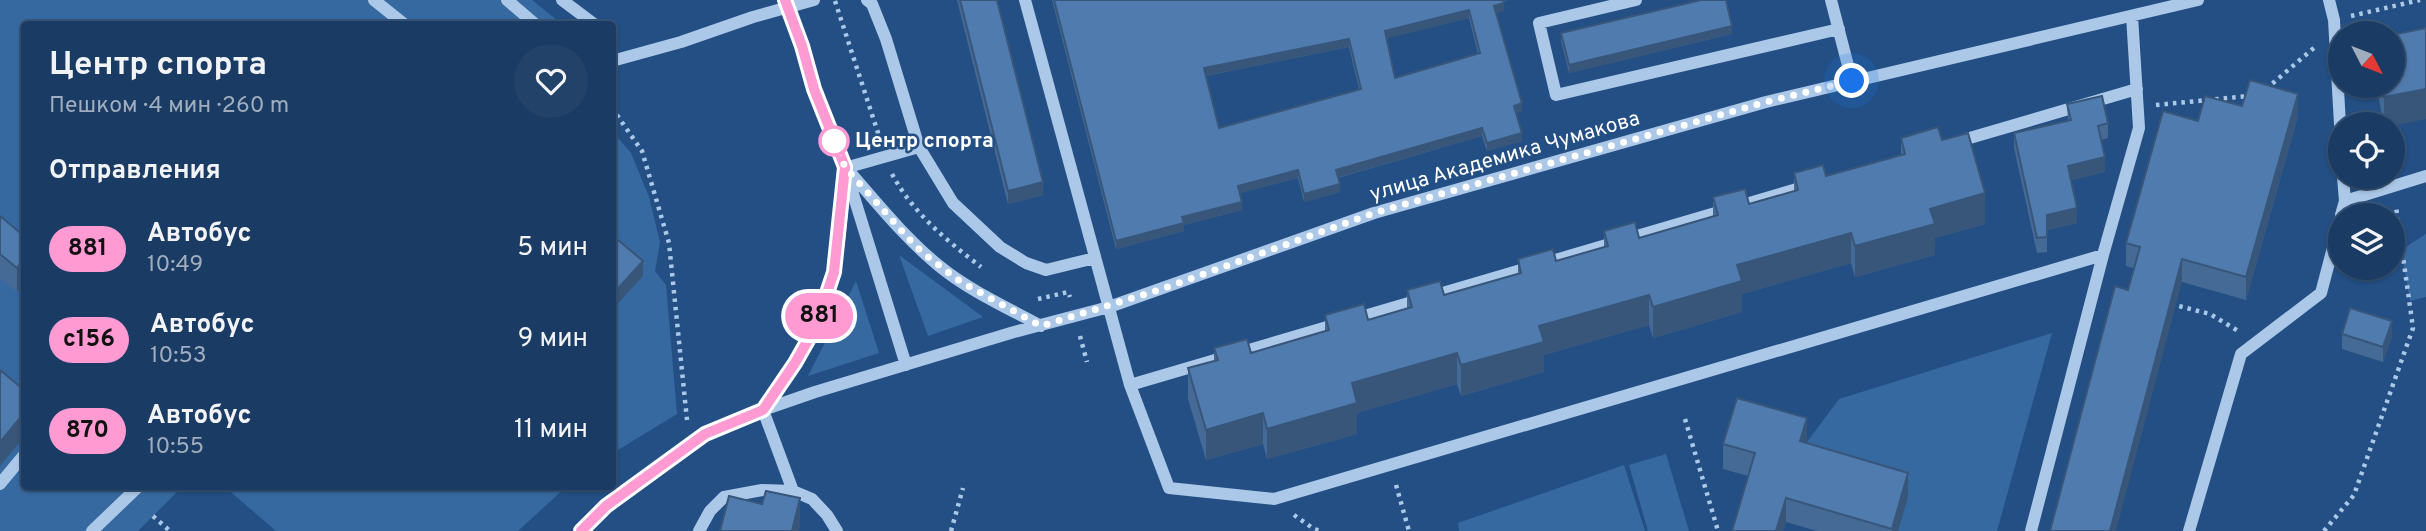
<!DOCTYPE html>
<html lang="ru">
<head>
<meta charset="utf-8">
<style>
	body { margin:0; font-family:Overpass,sans-serif; background:#234269; color:#f1f3f6; height:100vh; display:flex; flex-direction:column; font-size:26px; white-space:nowrap }
	* { box-sizing:border-box; margin:0 }
	p { font-size:23px; color:#9fadbe }
	.icon { flex:none; width:38px; height:38px; fill:none; stroke:currentColor; stroke-width:2; stroke-linecap:round; stroke-linejoin:round }
	.map { position:relative; flex:1; overflow:hidden }
	.drawer { position:absolute; left:21px; top:21px; width:595px; height:469px; display:flex; flex-direction:column; background:#1a3b63; border-radius:7px; box-shadow:0 2px 5px #0004,0 0 0 2px #385578 }
	.drawer>* { flex:none }
	.badge { padding:0 14px; border-radius:23px; font-size:24px; line-height:46px }
	.needle { width:46px; rotate:132deg }
	.fabs { position:absolute; left:2328px; top:21px; display:grid; gap:14px }
	.fabs a { display:grid; place-items:center; width:77px; height:77px; border-radius:50%; background:#1a3b63; box-shadow:0 2px 5px #0004,0 0 0 2px #385578; font-size:35px }
	.you { position:absolute; width:35px; height:35px; margin:-18px; border:5px solid #fff; border-radius:50%; background:#1a73e8; box-shadow:0 0 0 10px #1a73e833 }
	.map>.badge { position:absolute; translate:-50% -50%; box-shadow:0 0 0 4px #fff }
	h2 { padding:0 28px; font-size:26px; line-height:63px }
	.round { display:grid; place-items:center; flex:none; width:74px; height:74px; border-radius:37px; background:#234269 }
	.summary { display:flex; align-items:center; justify-content:space-between; height:119px; padding:0 28px }
	h1 { font-size:33px; font-weight:700; line-height:52px }
	ul { padding:0; list-style:none }
	li { display:flex; align-items:center; gap:21px; height:91px; padding:0 28px }
	li div { flex:1 }
	li b { display:block; font-size:26px }
	li em { font-style:normal }
	li .badge { min-width:77px; font-weight:700; text-align:center }
	.map>svg:first-child { display:block }
	.green { fill:#3769a1 }
	.lines { fill:none; stroke-linecap:round; stroke-linejoin:round }
	.path { stroke:#acc8e8; stroke-width:4.5; stroke-dasharray:3.5 5; stroke-linecap:butt }
	.minor { stroke:#acc8e8; stroke-width:12 }
	.wall { fill:#456a96; fill-rule:evenodd }
	.shaded-wall { fill:#38567a }
	.building { fill:#507bae; stroke:#38567a; stroke-width:2; fill-rule:evenodd }
	.line-casing { stroke:#fff; stroke-width:16 }
	.line { stroke:#ff9ad2; stroke-width:10 }
	.walk { stroke:#fff; stroke-width:7; stroke-dasharray:0 12.6 }
	.stop-dot { fill:#fff; stroke:#ff9ad2; stroke-width:3.5 }
	.labels { text-anchor:middle; dominant-baseline:central; stroke-width:5; stroke-linejoin:round; paint-order:stroke }
	.stop-label { font-size:21px; font-weight:bold; fill:#fff; stroke:#234f84; text-anchor:start }
	.street-label { font-size:21px; fill:#fff; stroke:#234f84 }
</style>
</head>
<body>
<div class="map">
<svg width="2426" height="531" viewBox="0 0 2426 531">
	<rect width="100%" height="100%" fill="#234f84"/>
	<path class="green" d="M0 0H532L562 24H24V486L182 487 138 531H0Z
		M612 131 631 153 649 197 660 242 655 271 666 285 677 414 613 453Z
		M2426 234V297L2410 301 2401 250Z
		M899 255 983 317 928 336Z
		M856 281 879 353 808 376Z
		M2052 333 1997 531H1898L1908 497 1800 465 1807 442 1839 399Z
		M1666 454 1689 531H1648L1629 465Z
		M1624 465 1645 531H1459L1458 523Z
		M225 487H566L518 531H276Z"/>
	<g class="lines">
		<path class="path" d="M835 1 880 139
			M2351 16 2420 0
			M2266 89 2315 47
			M2156 105 2249 96
			M612 108 642 151 669 243 687 420
			M892 174C913 213 946 240 981 267
			M1038 299 1068 292 1070 297
			M2171 304 2210 314 2240 332
			M1080 336 1087 362
			M1685 419 1718 531
			M1396 485 1409 531
			M1294 515 1314 529 1321 531
			M153 516 170 531
			M951 531 963 488
			M2324 531 2354 495 2413 328 2396 207"/>
		<path class="minor" d="M374 0 404 24
			M507 0 535 24
			M562 0 594 24
			M785 0 802 45 815 89 845 168 906 365
			M867 0 872 4 886 39 919 147 953 203 1000 247 1026 263 1046 270 1095 258
			M1025 0 1130 385 1169 488 1274 499 2103 255
			M1636 0 1539 23 1556 95 1839 29
			M1831 0 1852 81
			M2329 0 2334 20 2340 124
			M612 61 681 42 753 17 814 0
			M1956 142 2137 89
			M845 168 919 147
			M848 170C877 203 904 237 938 265 968 290 1006 307 1041 326
			M2345 201 2426 176
			M2341 215 2345 201 2343 177
			M1130 385 1807 186
			M763 410C792 367 822 324 834 272 841 240 842 207 845 175
			M763 410 793 491
			M0 484 24 455
			M92 531 139 486
			M581 531 606 506 705 434 763 410 815 392 1014 332 1109 307 1374 213 1766 102 2198 0
			M699 531 710 511 724 497 762 490 793 491 812 499 827 515 837 531
			M2031 531 2103 255 2139 128 2132 16
			M2189 531 2241 354 2321 293 2340 221"/>
	</g>
	<path class="wall" d="M957 0H997L1043 195 1008 204Z
		M1052 0H1508L1503 1 1504 11 1496 13 1522 111 1516 113 1522 141 1487 151 1482 136 1338 178 1340 192 1304 202 1298 178 1240 193 1242 210 1184 225V231L1116 249ZM1469 18 1478 54 1395 78 1386 38ZM1349 47 1359 89 1219 128 1206 76Z
		M1561 33 1732 34 1569 73 1561 41Z
		M2376 86H2392V124H2384Z
		M2067 104 2108 123V138L2101 140 2105 172 2071 180 2077 223 2047 230V252L2037 253 2014 148V133L2068 121Z
		M2242 106 2298 116 2246 300 2182 282 2128 290 2134 268 2126 266V243L2198 121Z
		M1901 138 1942 140 1985 224 1935 238V255L1855 277 1851 263 1742 294V312L1653 338 1649 325 1544 355V372L1461 396 1457 384 1357 413V434L1267 459 1263 444 1206 460 1188 399V368L1214 361V348L1251 353 1325 331V315L1368 320 1407 309V290L1444 295 1518 274V259L1556 261 1604 247V231L1639 238 1713 217V197L1749 204 1794 191V173L1826 176 1901 155Z
		M0 216 24 236V283L17 292 0 278Z
		M2342 334 2392 336 2383 362 2342 349Z
		M1806 443 1908 497 1898 531H1817L1786 522 1783 531H1732L1748 476 1723 469V444Z"/>
	<path class="shaded-wall" d="M1504 3V11L1494 14V6Z
		M1469 10V18L1385 39V31Z
		M1732 26V34L1569 73V65Z
		M1349 39V47L1204 76V68Z
		M2426 89V119L2392 126V124H2384V97Z
		M2298 94V116L2246 300V277Z
		M1522 103V111L1514 114V106Z
		M1482 128V136L1336 178V170Z
		M1522 133V141L1487 151V143Z
		M2105 157V172L2068 181V166Z
		M1298 170V178L1238 194V186Z
		M1043 182V195L1008 204V191Z
		M1340 184V192L1304 202V194Z
		M1985 193V224L1935 238V255L1855 277V246L1930 209Z
		M1242 202V210L1184 225V231L1116 249V241L1182 217Z
		M2077 208V223L2047 230V215Z
		M1851 233V263L1742 294V312L1653 338V307L1737 265Z
		M24 259V283L17 292V268Z
		M2182 259V282L2116 531H2110Z
		M643 261V276L612 310V295Z
		M1649 295V325L1544 355V372L1461 396V365L1539 326Z
		M2392 321V336L2383 362V347Z
		M1457 353V384L1357 413V434L1267 459V429L1352 383Z
		M24 413V437L0 466V442Z
		M1263 413V444L1206 460V430Z
		M1807 418V442L1800 465V441Z
		M1908 473V497L1898 531H1892Z
		M800 498V528L799 531H792Z
		M1786 498V522L1783 531H1776Z"/>
	<path class="building" d="M960 0H997L1043 182 1008 191Z
		M1054 0H1503L1504 3 1494 6 1522 103 1514 106 1522 133 1487 143 1482 128 1336 170 1340 184 1304 194 1298 170 1238 186 1242 202 1182 217 1184 223 1116 241ZM1469 10 1480 53 1395 78 1385 31ZM1349 39 1361 89 1219 128 1204 68Z
		M1701 0H1726L1732 26 1569 65 1561 33Z
		M2426 28V89L2384 97 2382 86H2392V35Z
		M2250 80 2298 94 2246 277 2182 259 2110 531H2050L2115 286 2128 290 2140 247 2126 243 2163 111 2198 121 2205 96 2242 106Z
		M2102 96 2108 123 2098 126 2105 157 2068 166 2077 208 2047 215V237L2037 238 2014 133 2071 120 2067 104Z
		M1938 127 1942 140 1968 133 1985 193 1930 209 1935 224 1855 246 1851 233 1737 265 1742 281 1653 307 1649 295 1539 326 1544 342 1461 365 1457 353 1352 383 1357 403 1267 429 1263 413 1206 430 1188 368 1218 360 1214 348 1247 339 1251 353 1329 330 1325 315 1364 304 1368 320 1412 307 1407 290 1440 281 1444 295 1521 273 1518 259 1553 249 1556 261 1608 246 1604 231 1635 222 1639 238 1718 215 1713 197 1745 189 1749 204 1798 190 1794 173 1823 165 1826 176 1905 154 1901 138Z
		M0 216 24 236V259L17 268 0 254Z
		M612 235 643 261 612 295Z
		M2350 308 2392 321 2383 347 2342 334Z
		M0 370 24 390V413L0 442Z
		M1737 398 1807 418 1800 441 1908 473 1892 529 1786 498 1776 531H1732L1755 453 1723 444Z
		M766 491 800 498 792 531H720L729 496 762 504Z"/>
	<g class="lines">
		<defs>
			<path id="line" d="M581 531 606 506 705 434 763 410 795 363 816 326 834 272 845 167 814 89 802 46 785 0"/>
		</defs>
		<use href="#line" class="line-casing"/>
		<use href="#line" class="line"/>
		<path class="walk" d="M834 141 845 167 909 239 923 253 961 282 1041 326 1162 289 1374 213 1766 102 1852 81"/>
	</g>
	<circle class="stop-dot" cx="834" cy="141" r="14"/>
	<g class="labels">
		<g class="stop-label">
			<text x="855" y="141">Центр спорта</text>
		</g>
		<g class="street-label">
			<text transform="translate(1505 157) rotate(-16)">улица Академика Чумакова</text>
		</g>
	</g>
</svg>
<div class="fabs">
<a><svg class="needle" viewBox="-14 -14 28 28"><path d="M0-13l5 13h-10z" fill="#e53935"/><path d="M0 13l5-13h-10z" fill="#9fadbe"/></svg></a>
<a><svg class="icon" aria-label="locate" viewBox="0 0 24 24"><circle cx="12" cy="12" r="6"/><path d="M12 2v4M12 18v4M2 12h4M18 12h4"/></svg></a>
<a><svg class="icon" aria-label="layers" viewBox="0 0 24 24"><path d="M12 4l9 5-9 5-9-5zM3 14l9 5 9-5"/></svg></a>
</div>
<div class="you" style="left:1852px;top:81px"></div>
<b class="badge" style="left:819px;top:316px;background:#ff9ad2;color:#111">881</b>
<section class="drawer">
<div class="summary"><div><h1>Центр спорта</h1><p>Пешком · 4 мин · 260 m</p></div><a class="round"><svg class="icon" aria-label="heart" viewBox="0 0 24 24"><path d="M12 20l-8-8c-3-5 5-10 8-4 3-6 11-1 8 4z"/></svg></a></div>
<h2>Отправления</h2>
<ul>
<li><span class="badge" style="background:#ff9ad2;color:#111">881</span><div><b>Автобус</b><p>10:49</p></div><em>5 мин</em></li>
<li><span class="badge" style="background:#ff9ad2;color:#111">с156</span><div><b>Автобус</b><p>10:53</p></div><em>9 мин</em></li>
<li><span class="badge" style="background:#ff9ad2;color:#111">870</span><div><b>Автобус</b><p>10:55</p></div><em>11 мин</em></li>
</ul>
</section>
</div>
</body>
</html>
